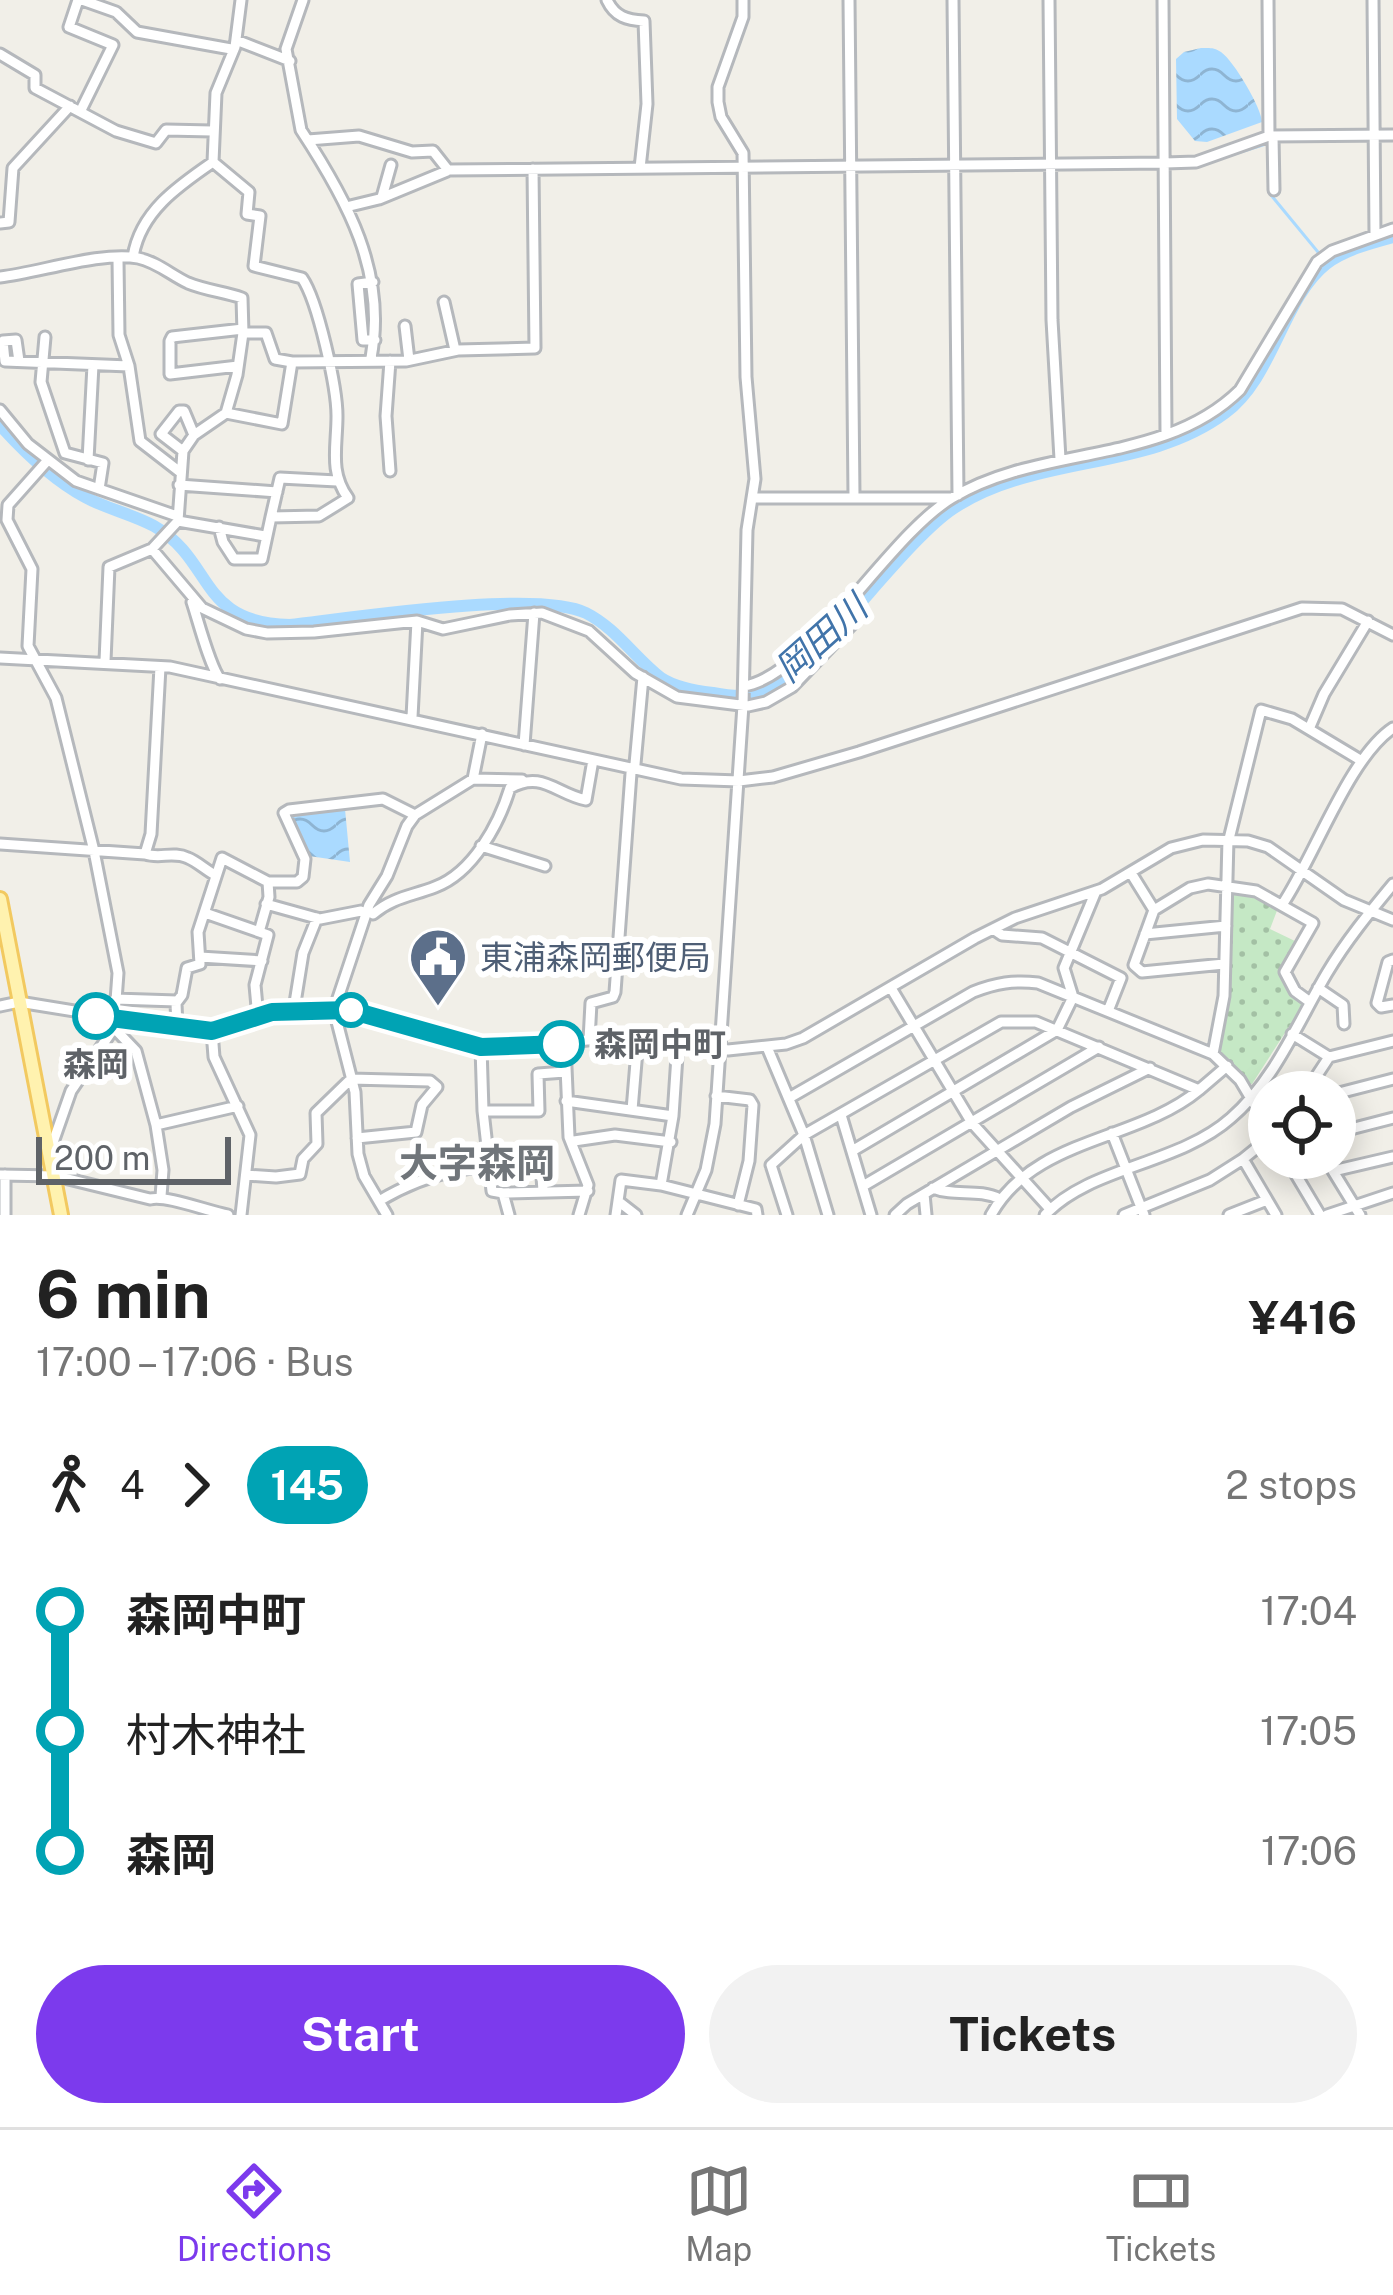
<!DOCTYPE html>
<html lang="en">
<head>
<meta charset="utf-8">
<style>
	body { margin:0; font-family:"Public Sans","Noto Sans JP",sans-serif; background:#f2f2f2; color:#222; height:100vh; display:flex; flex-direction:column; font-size:45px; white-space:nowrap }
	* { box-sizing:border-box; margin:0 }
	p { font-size:39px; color:#767676 }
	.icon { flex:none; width:66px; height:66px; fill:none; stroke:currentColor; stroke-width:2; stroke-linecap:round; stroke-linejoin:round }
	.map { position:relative; height:1215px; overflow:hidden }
	.drawer { display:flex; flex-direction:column; background:#fff; flex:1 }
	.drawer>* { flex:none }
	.badge { padding:0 24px; border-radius:39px; font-size:42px; line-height:78px }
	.fabs { position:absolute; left:1248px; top:1071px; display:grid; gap:24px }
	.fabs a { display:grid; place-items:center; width:108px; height:108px; border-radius:50%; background:#fff; box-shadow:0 6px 30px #0003; font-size:60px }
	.scale { position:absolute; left:36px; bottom:30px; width:195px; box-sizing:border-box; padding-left:12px; border:6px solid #5f6368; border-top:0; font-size:33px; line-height:42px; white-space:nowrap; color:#5f6368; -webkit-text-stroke:9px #fff; paint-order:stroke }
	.map>.badge { position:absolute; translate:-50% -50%; box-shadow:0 0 0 6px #fff }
	.legs { display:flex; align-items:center; gap:18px; height:132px; padding:0 36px; font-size:39px }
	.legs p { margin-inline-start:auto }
	.overview { display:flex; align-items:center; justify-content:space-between; height:204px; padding:0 36px }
	h1 { font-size:66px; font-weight:700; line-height:90px }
	.button { display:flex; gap:24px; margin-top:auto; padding:24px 36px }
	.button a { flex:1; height:138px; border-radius:72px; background:#7c3aed; color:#fff; font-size:48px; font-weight:700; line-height:138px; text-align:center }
	.button a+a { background:#f2f2f2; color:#222 }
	ul { padding:0 36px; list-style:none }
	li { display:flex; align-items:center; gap:42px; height:120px; font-size:45px }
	li i { display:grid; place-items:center; width:18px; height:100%; margin:0 15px; background:currentColor }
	li i::after { content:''; width:30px; height:30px; margin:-15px; border:9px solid; border-radius:50%; background:#fff }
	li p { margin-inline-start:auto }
	li:first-child i { background:linear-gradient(#0000 50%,currentColor 0) }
	li:last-child i { background:linear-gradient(currentColor 50%,#0000 0) }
	.dock { display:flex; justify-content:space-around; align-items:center; height:168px; border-top:3px solid #e0e0e0; background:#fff; font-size:33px; color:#767676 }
	.dock a { display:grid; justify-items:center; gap:6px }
	.dock .current { color:#7c3aed }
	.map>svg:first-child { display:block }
	.park { fill:url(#park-dots) }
	.water { fill:url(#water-waves) }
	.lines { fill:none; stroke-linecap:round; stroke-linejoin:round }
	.stream { stroke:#aadaff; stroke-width:3 }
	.river { stroke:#aadaff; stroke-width:12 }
	.minor-casing { stroke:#b5b8bc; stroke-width:15 }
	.major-casing { stroke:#f2c960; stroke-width:18 }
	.minor { stroke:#fff; stroke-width:9 }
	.major { stroke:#fff2af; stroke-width:12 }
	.line-1-casing { stroke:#fff; stroke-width:27 }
	.line-1 { stroke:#00a3b4; stroke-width:18 }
	.stop-1-dot { fill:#fff; stroke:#00a3b4; stroke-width:6 }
	.labels { text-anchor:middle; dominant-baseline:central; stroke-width:12; stroke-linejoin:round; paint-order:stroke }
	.service-label { font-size:33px; fill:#4e5e75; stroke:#fff; text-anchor:start }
	.stop-label { font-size:33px; font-weight:bold; fill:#5f6368; stroke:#fff; text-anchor:start }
	.water-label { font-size:36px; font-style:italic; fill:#4174aa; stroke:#fff }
	.quarter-label { font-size:39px; font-weight:bold; fill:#70757a; stroke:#fff }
</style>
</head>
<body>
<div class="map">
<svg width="1393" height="1215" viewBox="0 0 1393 1215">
	<defs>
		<pattern id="park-dots" width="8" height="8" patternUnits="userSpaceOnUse" patternTransform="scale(3)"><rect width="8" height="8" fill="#c5e8c5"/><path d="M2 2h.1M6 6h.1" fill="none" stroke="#a3c0a4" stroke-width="1.8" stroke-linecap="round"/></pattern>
		<pattern id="water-waves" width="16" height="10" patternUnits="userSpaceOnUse" patternTransform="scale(3)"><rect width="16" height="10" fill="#aadaff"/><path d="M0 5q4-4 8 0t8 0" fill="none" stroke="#8eb4d2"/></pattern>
	</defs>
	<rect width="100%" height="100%" fill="#f1efe8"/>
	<path class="park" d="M1231 889 1257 895 1278 908 1270 929 1297 942 1282 972 1292 994 1303 1000V1005L1252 1084H1247L1216 1051 1228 994Z"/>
	<path class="water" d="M1201 48C1209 48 1214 47 1221 52 1234 61 1262 109 1262 122L1207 142 1195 141 1177 119 1176 59 1184 52Z
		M345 809 350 862 309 856 291 817Z"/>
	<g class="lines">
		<path class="stream" d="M1193 167 1269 143
			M1270 189 1271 195 1327 263"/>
		<path class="river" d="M0 425C25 453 52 479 85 497 107 509 132 514 154 526 215 561 197 623 290 625 351 618 538 589 586 613 616 628 635 658 661 678 676 688 696 691 713 693 728 696 743 698 758 694 809 681 899 544 954 508 1036 454 1146 472 1225 413 1273 378 1283 298 1326 264 1344 250 1371 243 1393 237"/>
		<defs>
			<path id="minor" d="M78 0 69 27 113 45 81 110
				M82 0 116 12 137 32 231 49
				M303 0 286 49 301 130C347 200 387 272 371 358
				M607 0C615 17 627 20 644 21L647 104 640 168
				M849 0 854 496
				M953 0 958 495
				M1049 0 1052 320 1060 459
				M1163 0 1166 433
				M1268 0 1269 136
				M1373 0 1375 234
				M236 40 290 61
				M0 54 35 75V88L116 131 156 143 166 130 212 131
				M1273 137 1274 190
				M308 140 359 136 412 152 433 151 448 170 1165 163 1196 162 1269 136 1393 135
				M213 162 249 192 247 214 260 216 254 266 302 278C318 301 337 388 337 416 337 447 329 472 348 498L319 516 271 517 262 559H234L223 542 219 527
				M213 162 216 93 235 47 241 0
				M382 197 391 165
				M346 207 379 199 447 171
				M0 223 9 222 13 168 70 106
				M133 257C140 212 178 186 213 162
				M118 260 119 335 129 366 140 441 180 472
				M0 277C38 273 101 251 138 258 157 262 171 275 188 283 205 290 224 292 242 298L243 333 237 375 226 413 194 435 183 451 178 521 152 549 109 567 105 661
				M373 282 358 284 363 340H375
				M444 302 455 350
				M405 326 409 360
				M243 333H266L275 359 292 362 406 361 458 350 535 348 533 169
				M45 337 41 382 65 453 103 463 99 489
				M19 361 16 340 3 341 5 361 129 366
				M238 366 170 374V341L172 337 243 329
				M0 410 28 444 76 481 177 516
				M226 413 282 424 292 362
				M183 451 161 434 179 411H184L194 435
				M48 460 8 505 7 520 32 569 28 646 56 698 94 851 118 973 114 1028 71 1091 50 1151
				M88 460 93 365
				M390 471 386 416 390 361
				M179 485 277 492
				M752 498H951
				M271 517 280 478 337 481
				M178 521 265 536
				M152 549 202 608 246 629 267 633 314 632 417 621 443 629 510 615 542 613 589 631 635 673 677 697 748 706 766 702 792 687 859 617
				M192 602C198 620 210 667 220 679
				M0 658 170 667 681 779 739 781 773 777 859 752 1302 608 1342 609 1393 635
				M744 686C809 676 888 536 952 498 1041 444 1163 466 1240 390L1317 262 1332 251 1393 229
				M412 717 417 621
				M1309 729 1324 694 1368 621
				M524 745 534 613
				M473 779 522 780
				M1229 839 1261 710 1292 719 1362 761
				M0 844 145 854C160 859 173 851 188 858 196 861 206 870 215 875
				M481 846 545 866
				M145 854 151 834 160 667
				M1131 873 1154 910
				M266 904 320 919 361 911 366 914
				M1282 905C1314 858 1349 757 1393 728
				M205 913 268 935 255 985 258 1018
				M373 914C393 897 412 896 435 887 473 873 499 824 510 788 542 770 556 794 586 800L593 760
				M993 929 1002 935 1042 938 1121 978 1108 1011
				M259 932 269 897 268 882
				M1145 934 1226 926
				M200 957 262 961
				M1393 960 1388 962 1377 1003 1381 1007 1393 1005
				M1224 964 1142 972 1134 965 1154 910 1190 888 1208 884 1256 891 1313 923 1285 972 1295 991 1310 1002
				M891 988 972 1123 1050 1209
				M1318 988 1343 1005 1344 1024
				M115 999 177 1001
				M0 1006 19 1002 197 1031 228 1029 272 1012 294 1009 350 1010 495 1050 615 1037 678 1041 728 1050 786 1044 803 1038 975 938 1015 918 1102 889 1171 848 1203 840 1248 841 1268 847 1344 900 1393 920
				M294 1009 303 953 317 918
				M114 1028 136 1051 156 1125 163 1170 161 1196
				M177 1028 176 1003 182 995 187 968 200 964 198 932 222 858 268 882H297L303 877 305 859 284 813 289 810 383 799 415 815
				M212 1031 214 1057 250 1135 241 1215
				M1292 1034 1329 1057
				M589 1040 591 1003 613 997 615 992 631 773 635 764 643 677
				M565 1044 569 1137 588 1185 579 1215
				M481 1047 483 1111 492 1191 503 1193 509 1215
				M767 1047 804 1135 828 1215
				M1213 1054 1224 996 1228 839
				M1306 1092 1329 1057 1393 1041
				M1335 1094 1393 1079
				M716 1096 750 1100 753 1105 749 1161 738 1205
				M789 1098 973 992C996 983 1014 980 1038 983L1213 1054 1240 1080 1269 1129
				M566 1101 673 1116 661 1185
				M632 1110 638 1038
				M483 1111H539L538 1074 565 1072
				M841 1115 871 1215
				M673 1116 678 1041
				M156 1125 238 1106
				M1112 1133 1144 1215
				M1335 1133 1393 1118
				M1269 1138 1243 1159 1276 1215
				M574 1141 615 1135 671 1142
				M852 1151 1057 1030 1073 997 1064 968 1096 891
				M1286 1158 1320 1215
				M1325 1158 1360 1215
				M771 1165 804 1135 1001 1022H1036L1199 1090 1227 1066
				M771 1165 787 1215
				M1333 1171 1393 1157
				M0 1175 56 1176 150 1199C167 1195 207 1211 228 1215
				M246 1175 276 1177 300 1174 303 1159 317 1144 316 1113 351 1079 430 1081 437 1087 422 1105 416 1132 357 1138
				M863 1186 1099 1047
				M933 1188C955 1197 978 1188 1000 1199
				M503 1193 588 1191
				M924 1194 926 1215
				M379 1201C434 1168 479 1165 541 1163L543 1191
				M618 1201 636 1215
				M5 1215V1175
				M387 1215 364 1176 358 1154 355 1092 334 1010 369 905 387 876 407 826 415 815 473 779 482 734
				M616 1215 621 1180 661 1185 756 1209 757 1215
				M687 1215 706 1170 715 1124 743 705 747 530 755 479 746 377 743 153 721 117 718 102V87L743 17V0
				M895 1215 907 1204 1071 1107 1150 1068
				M991 1215C1034 1137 1136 1142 1199 1090
				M1045 1215C1089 1167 1178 1165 1231 1118 1275 1080 1298 1022 1327 973 1346 941 1369 913 1393 884
				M1124 1215 1210 1180 1243 1159
				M1229 1215 1267 1200
				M1327 1215 1393 1193"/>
			<path id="major" d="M0 899 61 1215"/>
		</defs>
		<use href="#minor" class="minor-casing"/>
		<use href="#major" class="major-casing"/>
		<use href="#minor" class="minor"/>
		<use href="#major" class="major"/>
	</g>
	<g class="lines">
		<defs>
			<path id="line-1" d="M96 1016 212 1031 272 1012 350 1010 481 1047 561 1044"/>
		</defs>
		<use href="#line-1" class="line-1-casing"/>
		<use href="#line-1" class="line-1"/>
	</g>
	<defs>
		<symbol id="civic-pin" viewBox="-11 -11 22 30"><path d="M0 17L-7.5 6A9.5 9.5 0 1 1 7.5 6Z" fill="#5c6f8a" stroke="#fff"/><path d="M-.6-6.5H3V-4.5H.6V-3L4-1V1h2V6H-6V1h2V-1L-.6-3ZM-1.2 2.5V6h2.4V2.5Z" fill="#fff"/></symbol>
	</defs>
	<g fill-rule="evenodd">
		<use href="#civic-pin" x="405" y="924" width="66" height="90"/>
	</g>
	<g class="stop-1-dot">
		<circle cx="351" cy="1010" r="15"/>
		<circle cx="96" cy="1016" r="21"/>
		<circle cx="561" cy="1044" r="21"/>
	</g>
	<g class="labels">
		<g class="service-label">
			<text x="480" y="957">東浦森岡郵便局</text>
		</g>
		<g class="stop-label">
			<text x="594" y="1044">森岡中町</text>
			<text x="96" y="1064" text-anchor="middle">森岡</text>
		</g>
		<g class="water-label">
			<text transform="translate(821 638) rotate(-42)">岡田川</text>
		</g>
		<g class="quarter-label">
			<text x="477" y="1163">大字森岡</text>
		</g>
	</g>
</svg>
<div class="fabs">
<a><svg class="icon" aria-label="locate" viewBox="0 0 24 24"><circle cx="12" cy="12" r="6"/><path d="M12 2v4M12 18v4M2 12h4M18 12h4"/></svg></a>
</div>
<div class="scale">200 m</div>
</div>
<section class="drawer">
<div class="overview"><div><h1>6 min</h1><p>17:00 – 17:06 · Bus</p></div><b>¥416</b></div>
<div class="legs"><svg class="icon" aria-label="walk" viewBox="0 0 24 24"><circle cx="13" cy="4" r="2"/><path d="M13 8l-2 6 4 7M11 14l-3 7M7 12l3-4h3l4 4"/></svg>4<svg class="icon" aria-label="forward" viewBox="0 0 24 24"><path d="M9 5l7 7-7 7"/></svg><b class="badge" style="background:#00a3b4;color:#fff">145</b><p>2 stops</p></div>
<ul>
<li><i style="color:#00a3b4"></i><b>森岡中町</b><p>17:04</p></li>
<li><i style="color:#00a3b4"></i><span>村木神社</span><p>17:05</p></li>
<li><i style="color:#00a3b4"></i><b>森岡</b><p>17:06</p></li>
</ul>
<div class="button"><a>Start</a><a>Tickets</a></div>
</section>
<nav class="dock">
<a class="current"><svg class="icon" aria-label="directions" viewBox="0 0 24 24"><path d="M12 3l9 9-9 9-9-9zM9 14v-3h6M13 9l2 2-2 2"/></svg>Directions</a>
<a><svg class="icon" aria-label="map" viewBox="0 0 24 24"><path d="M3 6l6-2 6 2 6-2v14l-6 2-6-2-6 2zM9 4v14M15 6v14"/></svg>Map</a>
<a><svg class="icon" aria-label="tickets" viewBox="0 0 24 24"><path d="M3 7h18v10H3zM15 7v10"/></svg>Tickets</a>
</nav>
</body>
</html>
